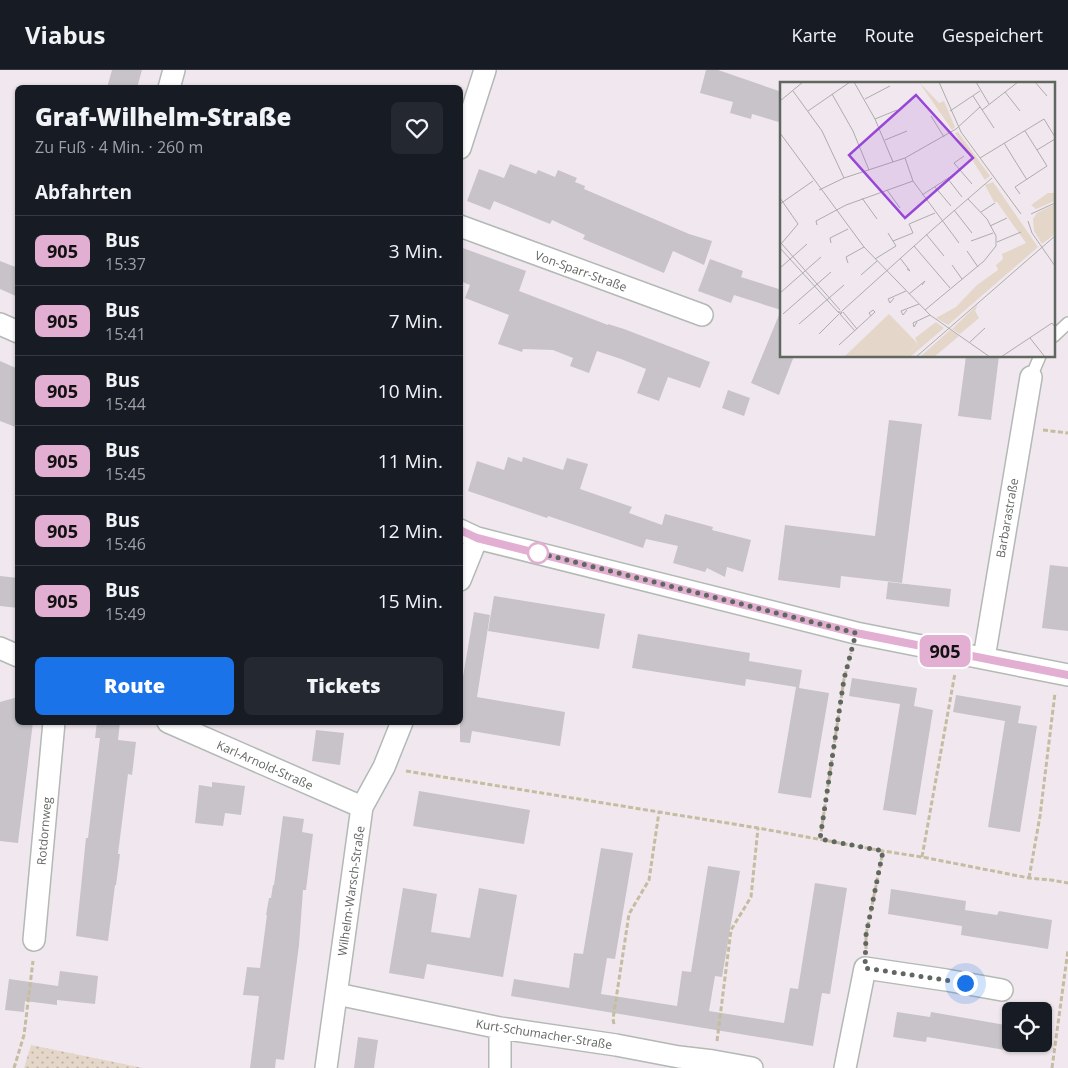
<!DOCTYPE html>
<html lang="de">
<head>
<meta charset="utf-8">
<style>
	body { margin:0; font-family:"Open Sans",sans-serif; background:#242831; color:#f1f3f6; height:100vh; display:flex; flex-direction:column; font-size:19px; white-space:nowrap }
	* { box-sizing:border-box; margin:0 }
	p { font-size:16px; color:#9ea1a6 }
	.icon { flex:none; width:28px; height:28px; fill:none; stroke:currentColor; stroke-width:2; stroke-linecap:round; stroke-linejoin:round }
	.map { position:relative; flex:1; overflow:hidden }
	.details { position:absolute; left:15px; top:15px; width:448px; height:640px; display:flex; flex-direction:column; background:#171b24; border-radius:8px; box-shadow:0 1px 4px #0004 }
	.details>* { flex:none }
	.badge { padding:0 10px; border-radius:8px; font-size:18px; line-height:32px }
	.buttons { position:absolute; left:1002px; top:932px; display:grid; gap:10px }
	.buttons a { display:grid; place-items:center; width:50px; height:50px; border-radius:8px; background:#171b24; box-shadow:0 1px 4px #0004; font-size:25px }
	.you { position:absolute; width:25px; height:25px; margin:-12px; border:4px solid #fff; border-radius:50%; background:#1a73e8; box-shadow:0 0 0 8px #1a73e833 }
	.map>.badge { position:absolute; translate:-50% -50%; box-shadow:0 0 0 2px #fff }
	h2 { padding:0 20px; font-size:19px; line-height:45px }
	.round { display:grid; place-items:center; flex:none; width:52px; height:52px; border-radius:8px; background:#242831 }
	.overview { display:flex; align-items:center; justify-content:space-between; height:85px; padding:0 20px }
	h1 { font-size:24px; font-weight:800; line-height:38px }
	.cta { display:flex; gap:10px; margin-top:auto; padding:10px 20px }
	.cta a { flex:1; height:58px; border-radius:8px; background:#1a73e8; color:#fff; font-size:20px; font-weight:800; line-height:58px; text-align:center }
	.cta a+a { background:#242831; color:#f1f3f6 }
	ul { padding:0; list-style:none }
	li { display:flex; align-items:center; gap:15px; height:70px; padding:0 20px; border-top:1px solid #363941 }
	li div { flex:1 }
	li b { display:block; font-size:19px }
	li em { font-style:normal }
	li .badge { min-width:55px; font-weight:700; text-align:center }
	header { display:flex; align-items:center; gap:30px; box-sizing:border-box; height:70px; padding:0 25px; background:#171b24; border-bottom:1px solid #363941 }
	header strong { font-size:24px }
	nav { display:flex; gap:28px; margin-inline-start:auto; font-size:18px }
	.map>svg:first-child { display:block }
	.park { fill:url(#park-dots) }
	.building { fill:#c8c3c8 }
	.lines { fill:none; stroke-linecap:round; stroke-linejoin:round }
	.service-casing { stroke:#b3b9b4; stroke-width:14 }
	.minor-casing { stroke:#b3b9b4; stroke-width:24 }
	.path { stroke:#c5bca1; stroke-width:3; stroke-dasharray:5 2.5; stroke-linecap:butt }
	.service { stroke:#fff; stroke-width:11 }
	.minor { stroke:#fff; stroke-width:21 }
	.line-casing { stroke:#fff; stroke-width:11 }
	.line { stroke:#e2aed1; stroke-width:8 }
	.walk { stroke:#606760; stroke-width:5; stroke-dasharray:0 9 }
	.stop-dot { fill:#fff; stroke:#e2aed1; stroke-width:2.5 }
	.labels { text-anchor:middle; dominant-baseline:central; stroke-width:4.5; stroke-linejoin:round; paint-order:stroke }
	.street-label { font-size:12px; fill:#606760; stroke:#fff }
	.inset-road { fill:none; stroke:#adacac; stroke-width:1 }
	.view { fill:#9846d8; fill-opacity:0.15; stroke:#9846d8; stroke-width:2.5 }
	.inset-edge { fill:none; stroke:#606760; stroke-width:2.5 }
</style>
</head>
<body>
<header>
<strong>Viabus</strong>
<nav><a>Karte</a><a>Route</a><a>Gespeichert</a></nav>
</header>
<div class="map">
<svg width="1068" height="998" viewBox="0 0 1068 998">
	<defs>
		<pattern id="park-dots" width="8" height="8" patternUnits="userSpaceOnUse" patternTransform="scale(1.25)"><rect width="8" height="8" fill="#e4d6c8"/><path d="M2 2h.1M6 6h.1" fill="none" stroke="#bcb1a6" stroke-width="1.8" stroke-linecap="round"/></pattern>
	</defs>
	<rect width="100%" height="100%" fill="#f0e8ee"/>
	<path class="park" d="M31 975 143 998H24Z"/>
	<path class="building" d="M112 0H142L137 18H107Z
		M706 0H718L782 22V53L752 44 751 49 730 43 733 32 700 23Z
		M510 94 536 104 538 100 555 107 558 100 577 108 575 112 585 116 584 119 689 164 712 171 704 195 673 181 664 203 583 169 585 165 552 150 550 154 494 131 490 140 467 131 479 99 504 108Z
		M460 177 526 201 519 221 608 255V254L624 259 710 292 700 318 668 307 659 331 637 323 646 299 621 289 597 281 589 303 570 296 573 288 553 280 523 279 522 282 498 274 509 245 465 228 470 215 460 211Z
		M710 189 743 201 741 207 782 220V286H794L779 325 751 313 781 240 734 225 731 233 698 221Z
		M0 191 18 198V227L0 219Z
		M966 286H999L991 350 958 346Z
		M0 291 18 299V358L0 351Z
		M728 320 750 328 744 346 722 338Z
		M889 350 922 354 902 513 841 506 840 518 778 510 785 455 875 466Z
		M508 387 522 392 523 387 563 400 567 388 588 394 580 419 632 437 629 443 662 455 665 444 713 457 712 460 751 470 743 502 727 497 725 507 707 498 705 502 673 493 678 476 646 469 643 478 548 446 547 448 468 421 477 391 504 400Z
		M1050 495 1068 497V561L1042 558Z
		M0 506 18 508V538L0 536Z
		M888 512 951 519 949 537 886 529Z
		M494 526 605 544 599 579 488 561Z
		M474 542 490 545 477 627 565 642 560 676 472 661 470 673 460 672V624Z
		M638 564 750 583 749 591 802 600 799 618 829 623 811 728 778 723 796 617 746 609 745 616 632 598Z
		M852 608 917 618 914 636 933 640 916 745 883 740 900 634 849 626Z
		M956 625 1021 636 1018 653 1037 656 1020 762 988 757 1005 651 953 642Z
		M18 627V652H33L18 773 0 771V632Z
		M97 652H120L118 670 136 672 132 705 128 704 118 784H120L116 815H115L108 871 76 866 86 768H88L100 668H95Z
		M316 660 344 663 340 695 312 691Z
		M212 712 245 716 241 745 225 743 223 756 195 753 199 715 212 717Z
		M419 721 530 740 524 774 413 756Z
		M283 746 304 749 302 762 313 764 306 820H303L299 875 284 990 276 989 275 998H250L259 926 243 925 247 897 260 898 267 845H266L269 828H271L273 815H274Z
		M601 778 633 783 615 889 607 888 601 924 677 936 682 901 691 902 708 796 740 801 722 907 715 906 709 941 784 953 790 918 798 919 815 813 847 818 830 924 822 923 813 976 511 926 514 909 569 918 574 883 583 884Z
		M403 818 437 824 431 862 470 868 479 818 517 825 503 907 427 894 424 909 389 903Z
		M891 819 966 831 965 840 997 845 999 841 1052 850 1048 879 961 865 962 856 888 844Z
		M60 901 98 906 95 934 57 930V935L25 931 24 942 5 940 9 909 58 916Z
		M897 942 930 947 931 942 1011 956V981L927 967 926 972 893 967Z
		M358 967 378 970 374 998H354Z"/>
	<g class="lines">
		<defs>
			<path id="service" d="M1054 266 1068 253
				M1031 307 1040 286"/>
			<path id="minor" d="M169 18 174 0
				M460 78 485 0
				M460 156 702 245
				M0 254 18 262
				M460 460 477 468 856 563 1068 605
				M460 510 477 468
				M0 578 18 586
				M984 588 1031 307
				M168 652 362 737
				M34 870 54 652
				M337 924 500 958 616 975 679 987 713 991 752 998
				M326 998 362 737 384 697 402 652
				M500 998V958
				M845 998 865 898 946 910 1002 920"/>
		</defs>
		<use href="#service" class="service-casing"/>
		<use href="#minor" class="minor-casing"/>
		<path class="path" d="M1043 360 1068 363
			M406 701 758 758 883 781 922 787 1029 808 1051 810 1068 813
			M820 769 844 609 851 583
			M922 787 955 603
			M1029 808 1040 746 1055 623
			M866 879V865L883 781
			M614 954 613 949 629 844 649 810 659 742
			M717 971 731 860 751 827 758 758
			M14 998 24 965 33 891
			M1052 998 1068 880"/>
		<use href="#service" class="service"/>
		<use href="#minor" class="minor"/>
	</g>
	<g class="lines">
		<defs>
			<path id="line" d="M460 460 477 468 856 563 1068 605"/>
		</defs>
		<use href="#line" class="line-casing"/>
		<use href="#line" class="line"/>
		<path class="walk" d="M538 483 535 482 856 563 844 609 820 769 883 781 866 865 865 898 965 913"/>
	</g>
	<circle class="stop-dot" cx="538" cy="483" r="10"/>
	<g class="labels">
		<g class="street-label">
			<text transform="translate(581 201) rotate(20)">Von-Sparr-Straße</text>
			<text transform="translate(1007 448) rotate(-80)">Barbarastraße</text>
			<text transform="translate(265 695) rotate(24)">Karl-Arnold-Straße</text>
			<text transform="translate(44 761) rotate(-85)">Rotdornweg</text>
			<text transform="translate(351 821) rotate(-82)">Wilhelm-Warsch-Straße</text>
			<text transform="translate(544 964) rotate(9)">Kurt-Schumacher-Straße</text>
		</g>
	</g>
	<g transform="translate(780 12)">
		<rect width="275" height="275" fill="#f0e8ee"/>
		<path d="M109 232 138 262 125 275H64Z" fill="#e4d6c8"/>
		<path d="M139 0 159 21 164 19 175 45 172 48ZM178 50 210 94 205 98 175 51ZM213 100 258 165 168 243 156 236 176 225 197 203 218 188 216 183 223 177 222 172 246 161 217 120H214L205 103ZM268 111H275V119L256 127 251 123ZM275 122V152L262 162 254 149 253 137 257 131ZM198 222 195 229 199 236 180 252 172 247ZM156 240 164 246 130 275H125L138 262 135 256ZM170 248 179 254 154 275H140Z" fill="#e4d6c8"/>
		<path class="inset-road" d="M74 0 95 37 113 80M159 0 181 50 241 132M196 0 209 22M255 0 267 14M13 9 42 49 64 96M225 10 240 29M52 12 73 49 89 88M193 14 214 46M85 17 110 4M0 19 23 0M202 28 238 0M28 29 70 0M170 29 200 9M151 34 164 55M95 37 117 28M245 49 257 68M0 51 84 165 150 233 210 275M105 58 127 49M224 61 247 98M184 74 174 81 192 102M125 76 133 99 179 161M200 76 264 37 275 55M168 97 182 115M155 105 171 124M39 108 64 96 125 76 176 47 200 25M107 108 120 126M240 112 235 105 267 84 257 68 275 57M142 113 179 89M0 116 18 142 1 162M82 116 97 137M0 122 33 99M174 128 192 151M201 130 215 121M251 132 275 121M248 139 252 151 275 184M37 143 36 139 66 123 133 99M210 144 227 136M153 147 212 96M146 152 164 174M113 159 133 151 129 142 155 131M191 159 213 151M217 160 241 150M1 161 60 228M51 161 50 156 68 147M134 164 170 206M0 166 58 230H62L61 232 58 230M187 169 198 185M120 176 130 189 127 187M95 177 116 164 108 151M68 181 66 175 84 165M172 183 182 197M0 186 27 162M81 193 97 179M0 211 41 175M129 212 145 199 142 203M114 216 110 221 108 217 126 209M127 228 123 233 121 229 139 222M145 228 204 179 216 164V154L207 137 188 117M62 229 153 147M63 230 77 247M3 232 51 190M60 232 75 249M137 240 134 245 133 241 150 233M19 242 64 203M39 252 59 232M250 256 265 275M190 260 205 246M59 263 95 230 93 228 89 231 91 234M136 275 275 154M221 275 272 241 275 245"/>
		<path class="view" d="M136 13 193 76 125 136 69 73Z"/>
		<rect width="275" height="275" class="inset-edge"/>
	</g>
</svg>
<div class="buttons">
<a><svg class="icon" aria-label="locate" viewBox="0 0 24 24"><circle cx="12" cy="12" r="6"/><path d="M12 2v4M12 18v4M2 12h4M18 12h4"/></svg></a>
</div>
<div class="you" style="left:965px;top:913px"></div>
<b class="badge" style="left:945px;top:581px;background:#e2aed1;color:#111">905</b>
<section class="details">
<div class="overview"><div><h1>Graf-Wilhelm-Straße</h1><p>Zu Fuß · 4 Min. · 260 m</p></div><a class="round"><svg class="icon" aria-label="heart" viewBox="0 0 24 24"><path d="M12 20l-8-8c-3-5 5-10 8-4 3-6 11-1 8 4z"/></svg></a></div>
<h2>Abfahrten</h2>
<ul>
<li><span class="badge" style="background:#e2aed1;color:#111">905</span><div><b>Bus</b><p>15:37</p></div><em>3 Min.</em></li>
<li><span class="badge" style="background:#e2aed1;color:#111">905</span><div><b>Bus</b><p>15:41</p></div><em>7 Min.</em></li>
<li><span class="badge" style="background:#e2aed1;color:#111">905</span><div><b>Bus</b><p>15:44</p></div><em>10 Min.</em></li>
<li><span class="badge" style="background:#e2aed1;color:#111">905</span><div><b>Bus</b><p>15:45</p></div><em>11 Min.</em></li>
<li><span class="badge" style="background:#e2aed1;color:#111">905</span><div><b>Bus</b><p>15:46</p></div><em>12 Min.</em></li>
<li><span class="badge" style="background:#e2aed1;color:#111">905</span><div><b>Bus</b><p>15:49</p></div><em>15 Min.</em></li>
</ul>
<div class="cta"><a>Route</a><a>Tickets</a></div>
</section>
</div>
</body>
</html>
